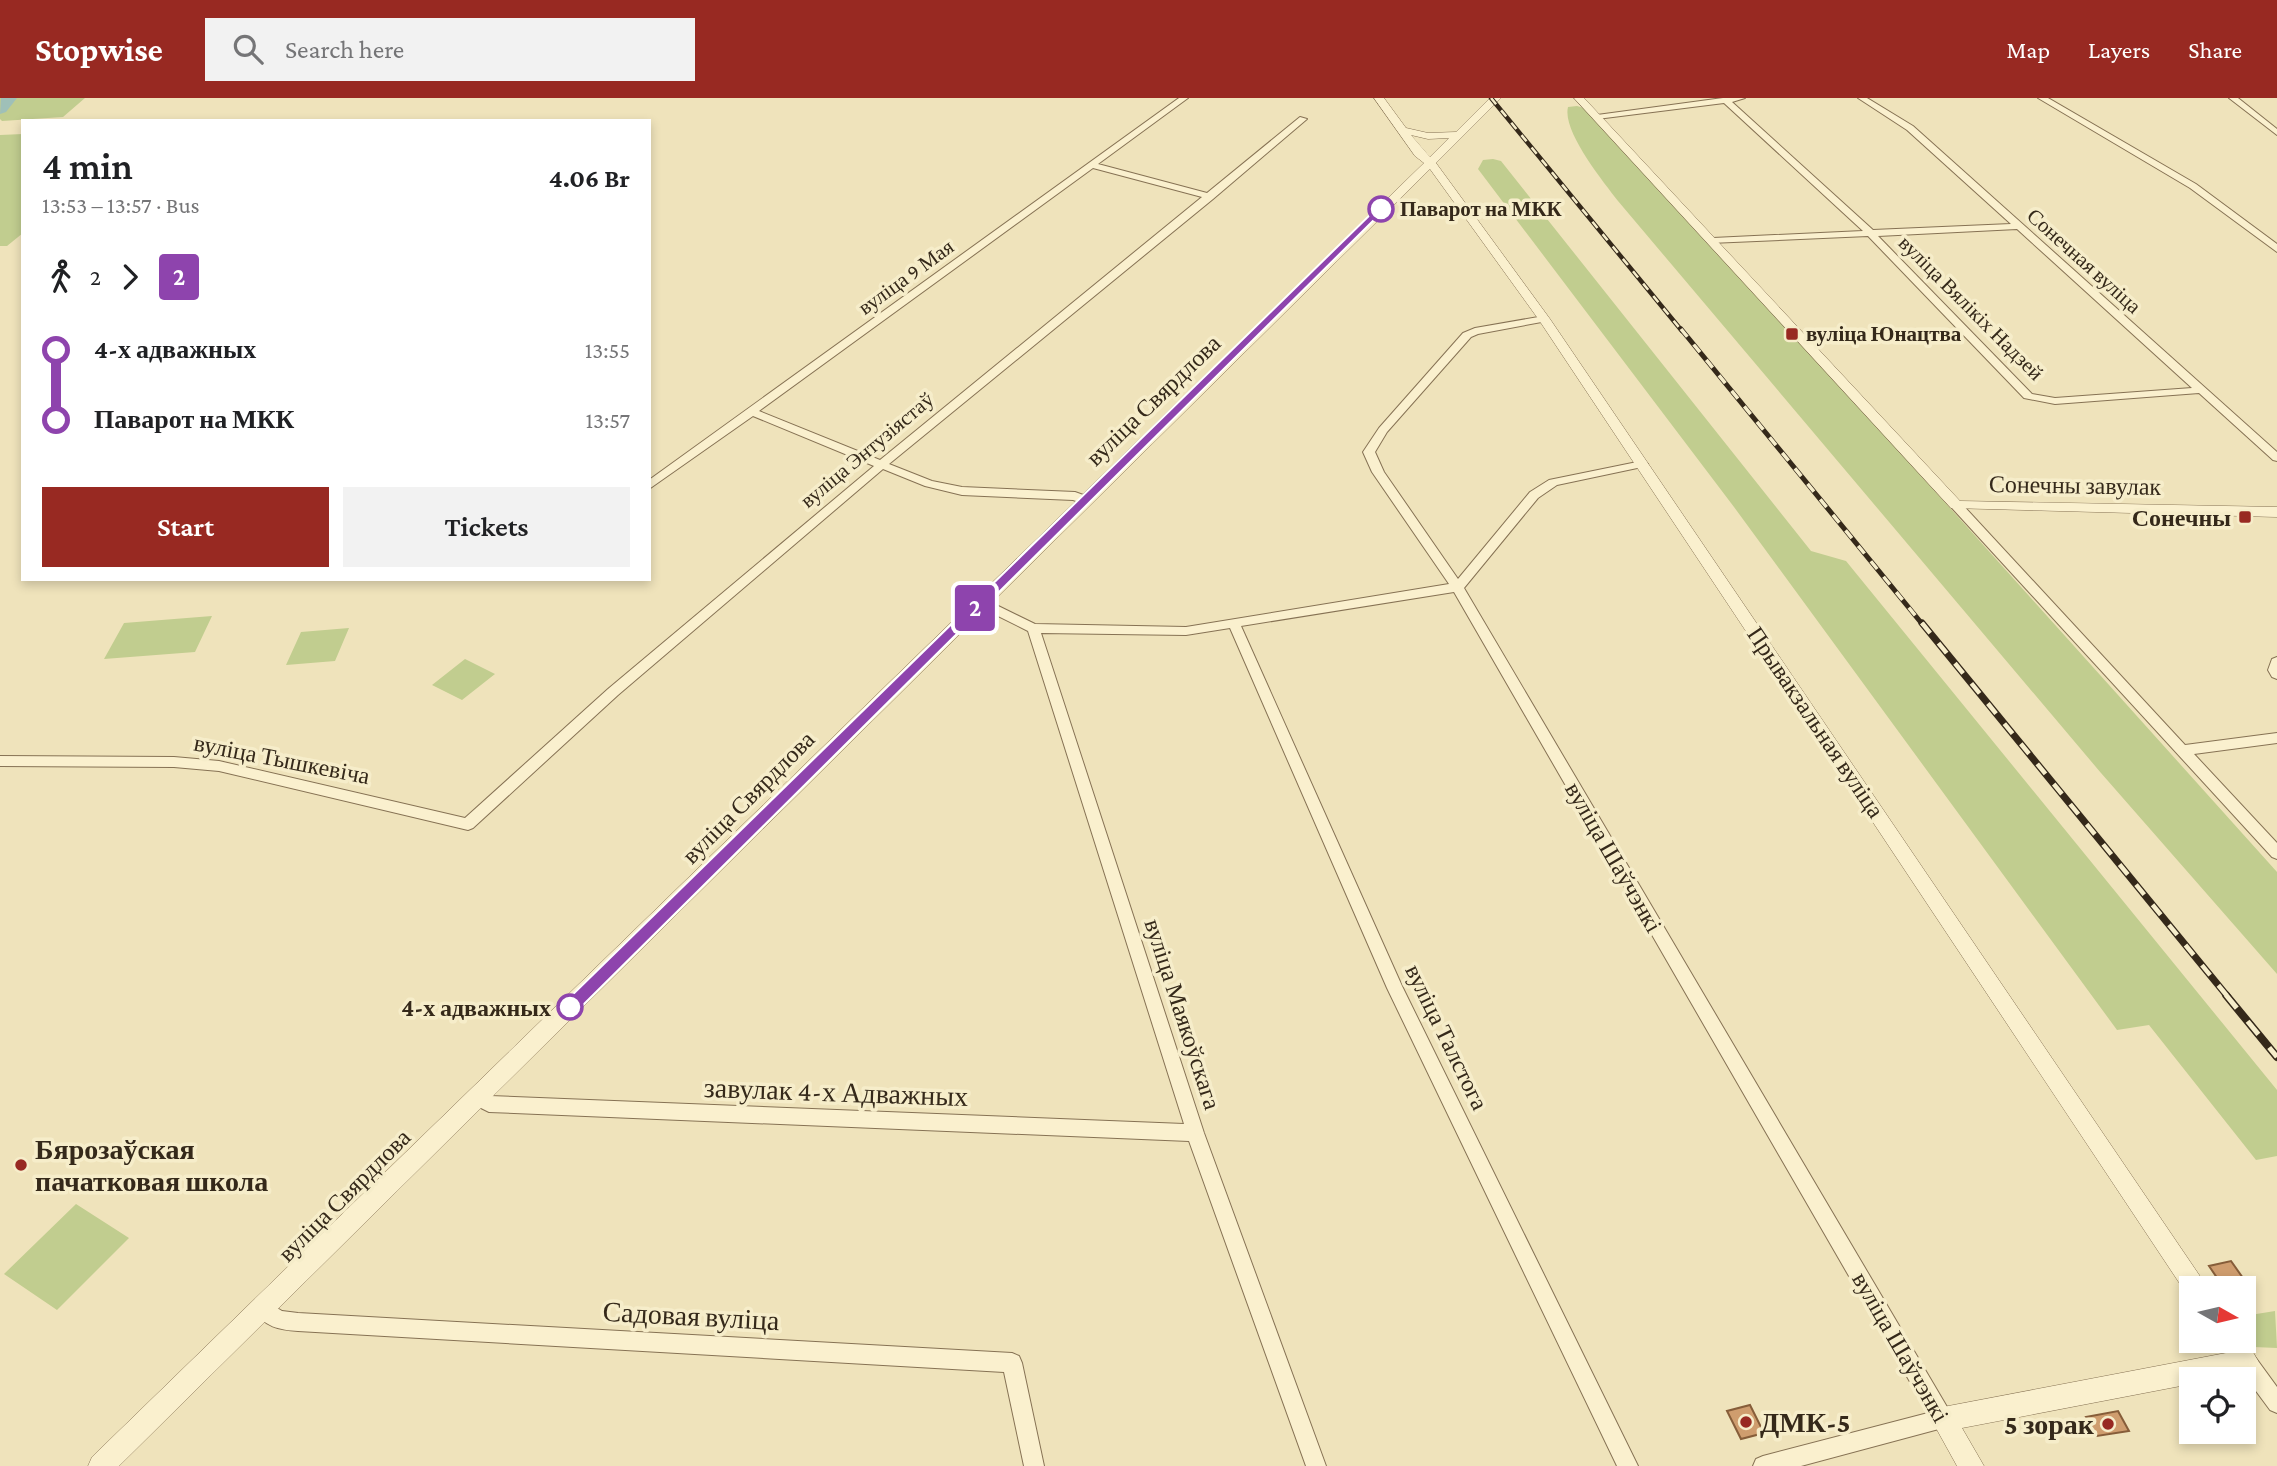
<!DOCTYPE html>
<html lang="en">
<head>
<meta charset="utf-8">
<style>
	body { margin:0; font-family:"Crimson Pro",serif; background:#f2f2f2; color:#202124; height:100vh; display:flex; flex-direction:column; font-size:26px; white-space:nowrap }
	* { box-sizing:border-box; margin:0 }
	p { font-size:23px; color:#757577 }
	.icon { flex:none; width:38px; height:38px; fill:none; stroke:currentColor; stroke-width:2; stroke-linecap:round; stroke-linejoin:round }
	.map { position:relative; flex:1; overflow:hidden }
	.details { position:absolute; left:21px; top:21px; width:630px; height:462px; display:flex; flex-direction:column; background:#fff; border-radius:0px; box-shadow:0 4px 10px #0003 }
	.details>* { flex:none }
	.badge { padding:0 14px; border-radius:5px; font-size:24px; line-height:46px }
	.needle { width:46px; rotate:98deg }
	.buttons { position:absolute; left:2179px; top:1178px; display:grid; gap:14px }
	.buttons a { display:grid; place-items:center; width:77px; height:77px; border-radius:0px; background:#fff; box-shadow:0 4px 10px #0003; font-size:35px }
	.map>.badge { position:absolute; translate:-50% -50%; box-shadow:0 0 0 4px #fff }
	.legs { display:flex; align-items:center; gap:10px; height:77px; padding:0 21px; font-size:23px }
	.legs p { margin-inline-start:auto }
	.overview { display:flex; align-items:center; justify-content:space-between; height:119px; padding:0 21px }
	h1 { font-size:38px; font-weight:600; line-height:52px }
	.button { display:flex; gap:14px; margin-top:auto; padding:14px 21px }
	.button a { flex:1; height:80px; border-radius:0px; background:#982922; color:#fff; font-size:28px; font-weight:600; line-height:80px; text-align:center }
	.button a+a { background:#f2f2f2; color:#202124 }
	ul { padding:0 21px; list-style:none }
	li { display:flex; align-items:center; gap:24px; height:70px; font-size:26px }
	li i { display:grid; place-items:center; width:10px; height:100%; margin:0 9px; background:currentColor }
	li i::after { content:''; width:18px; height:18px; margin:-9px; border:5px solid; border-radius:50%; background:#fff }
	li p { margin-inline-start:auto }
	li:first-child i { background:linear-gradient(#0000 50%,currentColor 0) }
	li:last-child i { background:linear-gradient(currentColor 50%,#0000 0) }
	header { display:flex; align-items:center; gap:42px; box-sizing:border-box; height:98px; padding:0 35px; background:#982922; color:#fff }
	header strong { font-size:33px }
	nav { display:flex; gap:38px; margin-inline-start:auto; font-size:24px }
	.search { width:490px; height:63px; background:#f2f2f2; display:flex; align-items:center; gap:18px; box-sizing:border-box; padding:0 24px; border-radius:0px; color:#757577; font-size:26px }
	.map>svg:first-child { display:block }
	.green { fill:#c1cd8f }
	.lines { fill:none; stroke-linecap:round; stroke-linejoin:round }
	.river { fill:#9fc0b8; fill-rule:evenodd }
	.building { fill:#cf9d6e; stroke:#865d39; stroke-width:2 }
	.minor-casing { stroke:#867254; stroke-width:2 }
	.tertiary-casing { stroke:#867254; stroke-width:1 }
	.minor { fill:#faf0ce; fill-rule:evenodd }
	.tertiary { fill:#faf0ce; fill-rule:evenodd }
	.rail-far3-casing { stroke:#35291a; stroke-width:4.5 }
	.rail-far2-casing { stroke:#35291a; stroke-width:5 }
	.rail-far1-casing { stroke:#35291a; stroke-width:7 }
	.rail-casing { stroke:#35291a; stroke-width:8 }
	.rail-far3 { stroke:#f6edca; stroke-width:2.5; stroke-dasharray:8; stroke-linecap:butt }
	.rail-far2 { stroke:#f6edca; stroke-width:3.5; stroke-dasharray:10; stroke-linecap:butt }
	.rail-far1 { stroke:#f6edca; stroke-width:4.5; stroke-dasharray:13; stroke-linecap:butt }
	.rail { stroke:#f6edca; stroke-width:5; stroke-dasharray:17; stroke-linecap:butt }
	.line-1 { fill:#8e44ad; stroke:#fff; stroke-width:2 }
	.stop-1-dot { fill:#fff; stroke:#8e44ad; stroke-width:3.5 }
	.poi-dot { fill:#982922; stroke:#f6edca; stroke-width:2.5 }
	.labels { text-anchor:middle; dominant-baseline:central; stroke-width:7; stroke-linejoin:round; paint-order:stroke }
	.far-stop-label { font-size:21px; font-weight:bold; fill:#35291a; stroke:#f6edca; text-anchor:start }
	.far-street-label { font-size:21px; fill:#35291a; stroke:#f6edca }
	.far-poi-label { font-size:21px; font-weight:bold; fill:#35291a; stroke:#f6edca; text-anchor:start }
	.street-label { font-size:24px; fill:#35291a; stroke:#f6edca }
	.poi-label { font-size:24px; font-weight:bold; fill:#35291a; stroke:#f6edca; text-anchor:end }
	.stop-label { font-size:24px; font-weight:bold; fill:#35291a; stroke:#f6edca; text-anchor:end }
	.near-street-label { font-size:28px; fill:#35291a; stroke:#f6edca }
	.near-poi-label { font-size:28px; font-weight:bold; fill:#35291a; stroke:#f6edca; text-anchor:start }
</style>
</head>
<body>
<header>
<strong>Stopwise</strong>
<div class="search"><svg class="icon" aria-label="search" viewBox="0 0 24 24"><circle cx="10" cy="10" r="6"/><path d="M15 15l6 6"/></svg>Search here</div>
<nav><a>Map</a><a>Layers</a><a>Share</a></nav>
</header>
<div class="map">
<svg width="2277" height="1368" viewBox="0 0 2277 1368">
	<rect width="100%" height="100%" fill="#efe3bb"/>
	<path class="green" d="M0 0H85L63 19 2 23 0 21Z
		M1577 8 1584 10 1907 362 2277 774V876L2101 675 1618 103C1603 83 1562 33 1568 9Z
		M23 36V135L7 148H0V37Z
		M1493 61 1501 63 1811 453 1846 463 2277 992V1058L2256 1062 2149 927 2117 932 1734 409 1478 71 1483 62Z
		M212 518 195 554 104 561 124 525Z
		M349 530 335 563 286 567 301 534Z
		M465 561 495 576 462 602 432 587Z
		M76 1106 129 1140 57 1212 4 1176Z
		M2275 1213 2277 1250 2254 1249 2244 1239V1218Z"/>
	<g class="lines">
		<path class="river" d="M17 0 6 14 0 16 1 0Z"/>
	</g>
	<path class="building" d="M2231 1163 2250 1190H2224L2209 1168Z
		M1750 1307 1764 1335 1741 1341 1727 1313Z
		M2118 1313 2129 1333 2097 1338 2086 1319Z"/>
	<g class="lines">
		<defs>
			<path id="minor" d="M1179 0H1188L1098 66 1207 95 1300 19 1307 21 1213 101 889 366 932 383 962 389 1075 394 1089 399V405L1085 406 1073 402 962 397 925 388 883 371 618 597 473 730 468 732 219 673 174 669 0 668V658L174 659 219 663 465 720 608 591 874 368 753 318 649 391V382ZM1093 70 1202 99 880 362 759 313Z
				M1723 0H1745L1732 4 1873 132 2011 126 1907 32 1858 0H1867L1913 28 2277 354V363L2273 362 2199 295 2055 306 2024 300 1868 138 1710 145 1708 143 1713 140 1863 133 1724 5 1597 21 1593 19 1597 17ZM2017 131 2192 290 2055 300 2032 296 1878 138Z
				M2038 0H2048L2196 86 2277 146V154L2190 90Z
				M2229 0H2238L2277 31V37Z
				M1544 218 1547 219V223L1478 236 1471 239 1387 334 1375 354 1384 374 1458 481 1530 394 1549 382 1642 363 1648 366 1642 369 1557 387 1538 400 1464 490 1950 1314 1953 1321 1950 1328 1801 1368H1753L1756 1361 1763 1358 1928 1315 1454 494 1241 528 1402 888 1638 1368H1617L1387 890 1230 530 1186 537 1041 535 1204 1035 1326 1368H1306L1189 1043 489 1014 471 1005 469 1000 471 995 477 992 490 998 1184 1026 1028 533 976 507 974 504 980 500 984 501 1035 526 1186 529 1449 486 1372 374 1363 354 1379 330 1463 235 1475 230Z
				M1956 403 1960 404 2185 647 2277 635V645L2194 656 2277 745V761L2272 759 1952 410 1950 407Z
				M2277 559V581L2272 579 2268 572 2272 561Z
				M264 1202 282 1213 298 1215 1012 1255 1019 1258 1022 1265 1044 1368H1024L1004 1274 298 1233C281 1232 262 1229 255 1211L257 1204Z
				M2246 1253 2253 1256 2277 1289V1315L2270 1312 2239 1270 2236 1263 2239 1256Z"/>
			<path id="tertiary" d="M1374 0H1384L1406 30 1428 35 1456 34 1490 0H1501L1436 65 1550 221 2208 1190H2191V1200L2188 1198 1539 222 1430 71 119 1368H88L92 1359 1424 65 1415 58ZM1411 37 1428 41 1449 40 1430 59Z
				M1574 0H1584L1960 403 2277 409V419L1951 410Z
				M2244 1238 2258 1263 2254 1271C2234 1280 2213 1281 2191 1281V1286L1962 1330 1984 1368H1957L1931 1321 1934 1312 1943 1309 2226 1255 2220 1242H2244Z"/>
		</defs>
		<use href="#minor" class="minor-casing"/>
		<use href="#tertiary" class="tertiary-casing"/>
		<use href="#minor" class="minor"/>
		<use href="#tertiary" class="tertiary"/>
		<defs>
			<path id="rail-far3" d="M1491 0 1682 233"/>
			<path id="rail-far2" d="M1681 231 1923 527"/>
			<path id="rail-far1" d="M1922 525 2228 899"/>
			<path id="rail" d="M2226 897 2277 959"/>
		</defs>
		<use href="#rail-far3" class="rail-far3-casing"/>
		<use href="#rail-far2" class="rail-far2-casing"/>
		<use href="#rail-far1" class="rail-far1-casing"/>
		<use href="#rail" class="rail-casing"/>
		<use href="#rail-far3" class="rail-far3"/>
		<use href="#rail-far2" class="rail-far2"/>
		<use href="#rail-far1" class="rail-far1"/>
		<use href="#rail" class="rail"/>
	</g>
	<path class="line-1" d="M1378 109 1385 111 576 914H565L562 909 565 904Z"/>
	<g class="stop-1-dot">
		<circle cx="1381" cy="111" r="12"/>
		<circle cx="570" cy="909" r="12"/>
	</g>
	<g class="poi-dot">
		<rect x="1785" y="229" width="14" height="14" rx="3.5"/>
		<rect x="2238" y="412" width="14" height="14" rx="3.5"/>
		<circle cx="21" cy="1067" r="7"/>
		<circle cx="1746" cy="1324" r="7"/>
		<circle cx="2108" cy="1326" r="7"/>
	</g>
	<g class="labels">
		<g class="far-stop-label">
			<text x="1400" y="111">Паварот на МКК</text>
		</g>
		<g class="far-street-label">
			<text transform="translate(2084 163) rotate(42)">Сонечная вуліца</text>
			<text transform="translate(906 179) rotate(-36)">вуліца 9 Мая</text>
			<text transform="translate(1971 210) rotate(45)">вуліца Вялікіх Надзей</text>
			<text transform="translate(867 352) rotate(-40)">вуліца Энтузіястаў</text>
		</g>
		<g class="far-poi-label">
			<text x="1806" y="236">вуліца Юнацтва</text>
		</g>
		<g class="street-label">
			<text transform="translate(1153 302) rotate(-44)">вуліца Свярдлова</text>
			<text transform="translate(2075 387) rotate(1)">Сонечны завулак</text>
			<text transform="translate(1816 624) rotate(56)">Прывакзальная вуліца</text>
			<text transform="translate(282 661) rotate(11)">вуліца Тышкевіча</text>
			<text transform="translate(748 699) rotate(-45)">вуліца Свярдлова</text>
			<text transform="translate(1614 759) rotate(60)">вуліца Шаўчэнкі</text>
			<text transform="translate(1183 916) rotate(72)">вуліца Маякоўскага</text>
			<text transform="translate(1447 939) rotate(64)">вуліца Талстога</text>
			<text transform="translate(344 1097) rotate(-45)">вуліца Свярдлова</text>
			<text transform="translate(1901 1249) rotate(60)">вуліца Шаўчэнкі</text>
		</g>
		<g class="poi-label">
			<text x="2231" y="419">Сонечны</text>
		</g>
		<g class="stop-label">
			<text x="551" y="909">4-х адважных</text>
		</g>
		<g class="near-street-label">
			<text transform="translate(836 994) rotate(2)">завулак 4-х Адважных</text>
			<text transform="translate(691 1218) rotate(3)">Садовая вуліца</text>
		</g>
		<g class="near-poi-label">
			<text x="35" y="1051">Бярозаўская<tspan x="35" dy="32">пачатковая школа</tspan></text>
			<text x="1760" y="1324">ДМК-5</text>
			<text x="2094" y="1326" text-anchor="end">5 зорак</text>
		</g>
	</g>
</svg>
<div class="buttons">
<a><svg class="needle" viewBox="-14 -14 28 28"><path d="M0-13l5 13h-10z" fill="#e53935"/><path d="M0 13l5-13h-10z" fill="#757577"/></svg></a>
<a><svg class="icon" aria-label="locate" viewBox="0 0 24 24"><circle cx="12" cy="12" r="6"/><path d="M12 2v4M12 18v4M2 12h4M18 12h4"/></svg></a>
</div>
<b class="badge" style="left:975px;top:510px;background:#8e44ad;color:#fff">2</b>
<section class="details">
<div class="overview"><div><h1>4 min</h1><p>13:53 – 13:57 · Bus</p></div><b>4.06 Br</b></div>
<div class="legs"><svg class="icon" aria-label="walk" viewBox="0 0 24 24"><circle cx="13" cy="4" r="2"/><path d="M13 8l-2 6 4 7M11 14l-3 7M7 12l3-4h3l4 4"/></svg>2<svg class="icon" aria-label="forward" viewBox="0 0 24 24"><path d="M9 5l7 7-7 7"/></svg><b class="badge" style="background:#8e44ad;color:#fff">2</b></div>
<ul>
<li><i style="color:#8e44ad"></i><b>4-х адважных</b><p>13:55</p></li>
<li><i style="color:#8e44ad"></i><b>Паварот на МКК</b><p>13:57</p></li>
</ul>
<div class="button"><a>Start</a><a>Tickets</a></div>
</section>
</div>
</body>
</html>
